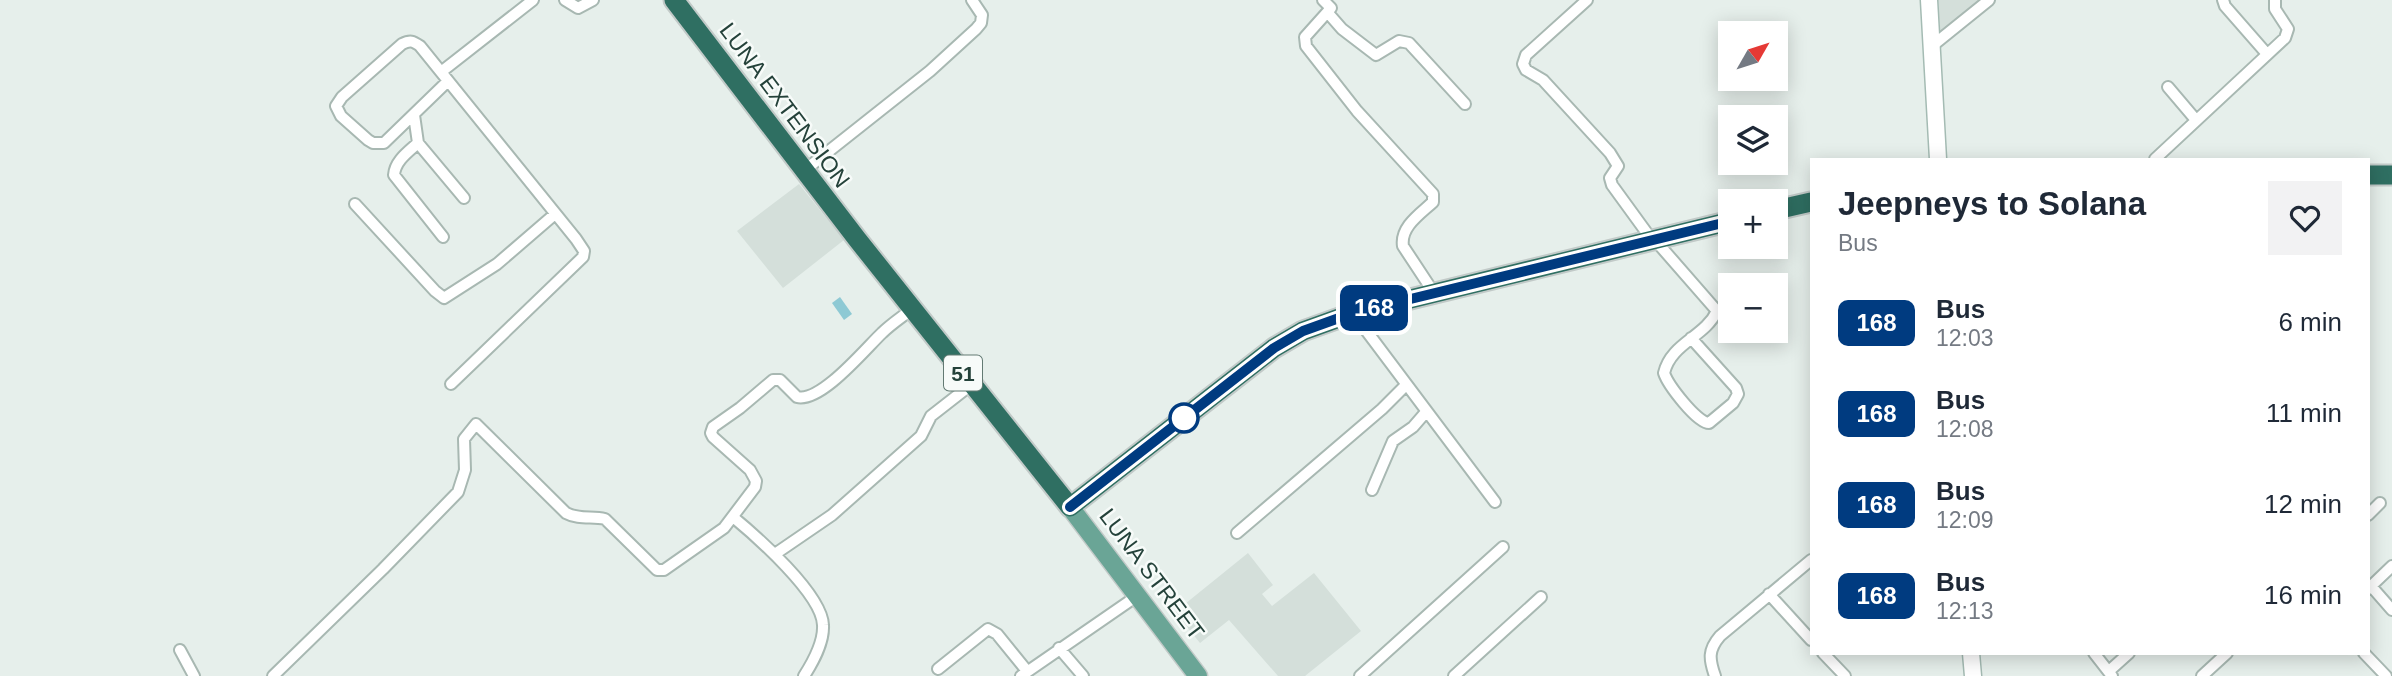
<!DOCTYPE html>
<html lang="en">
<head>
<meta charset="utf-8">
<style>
	body { margin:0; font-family:Helvetica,sans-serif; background:#f2f2f3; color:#1f2937; height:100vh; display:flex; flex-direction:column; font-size:26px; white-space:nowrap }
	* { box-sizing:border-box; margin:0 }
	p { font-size:23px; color:#747a83 }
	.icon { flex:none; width:38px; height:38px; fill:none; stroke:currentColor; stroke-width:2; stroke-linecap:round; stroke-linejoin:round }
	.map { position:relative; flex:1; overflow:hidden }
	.sheet { position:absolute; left:1810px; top:158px; width:560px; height:497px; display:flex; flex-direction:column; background:#fff; border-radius:0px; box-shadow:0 4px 18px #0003 }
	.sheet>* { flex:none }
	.badge { padding:0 14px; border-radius:10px; font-size:24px; line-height:46px }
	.needle { width:46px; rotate:51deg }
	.controls { position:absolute; left:1718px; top:21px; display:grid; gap:14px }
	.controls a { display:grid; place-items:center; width:70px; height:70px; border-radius:0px; background:#fff; box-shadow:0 4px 18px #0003; font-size:35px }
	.map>.badge { position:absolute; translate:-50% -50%; box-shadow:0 0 0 4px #fff }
	.round { display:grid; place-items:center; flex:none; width:74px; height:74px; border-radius:0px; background:#f2f2f3 }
	.summary { display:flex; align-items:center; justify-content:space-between; height:119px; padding:0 28px }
	h1 { font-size:33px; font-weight:700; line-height:52px }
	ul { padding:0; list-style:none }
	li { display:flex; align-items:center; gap:21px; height:91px; padding:0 28px }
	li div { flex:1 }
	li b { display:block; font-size:26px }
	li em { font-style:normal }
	li .badge { min-width:77px; font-weight:700; text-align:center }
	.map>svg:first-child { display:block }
	.built { fill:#d4dfda }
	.water { fill:#8ec9d4 }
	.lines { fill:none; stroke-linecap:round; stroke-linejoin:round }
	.street-casing { stroke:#a8b8b2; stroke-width:14 }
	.secondary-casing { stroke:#a4bbb3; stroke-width:19 }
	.primary-casing { stroke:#c2cac8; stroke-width:21 }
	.highway-casing { stroke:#c2cac8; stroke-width:23 }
	.street { stroke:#fff; stroke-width:10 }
	.secondary { stroke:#fff; stroke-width:16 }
	.primary { stroke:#6aa596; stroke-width:18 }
	.highway { stroke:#2f6f62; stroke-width:19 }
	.line-casing { stroke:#fff; stroke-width:16 }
	.line { stroke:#003b80; stroke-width:10 }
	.stop-dot { fill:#fff; stroke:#003b80; stroke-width:3.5 }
	.labels { text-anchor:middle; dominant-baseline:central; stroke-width:5; stroke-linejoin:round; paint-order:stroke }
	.shield { fill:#f7fbf9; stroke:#637a73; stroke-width:2 }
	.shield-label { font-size:21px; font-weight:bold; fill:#24423a }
	.street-label { font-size:23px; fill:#24423a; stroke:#f7fbf9 }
</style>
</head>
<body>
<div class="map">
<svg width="2392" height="676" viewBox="0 0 2392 676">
	<rect width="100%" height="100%" fill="#e6efeb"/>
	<path class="built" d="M1938 0H1980L1940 33Z
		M799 184 844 240 783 288 737 231Z
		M1248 553 1273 585 1262 594 1272 606 1314 573 1361 631 1305 676H1278L1229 620 1200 643 1175 612Z"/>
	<path class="water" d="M840 297 852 314 844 320 832 303Z"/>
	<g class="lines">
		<defs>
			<path id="street" d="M565 0 578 8 593 0
				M1323 0 1331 8 1305 37 1306 46 1357 111 1433 194V202C1420 214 1400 227 1403 246L1434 293
				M1587 0 1526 55 1523 64 1526 70 1543 80 1610 153 1618 166 1610 178 1612 185 1652 240
				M2223 0 2225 6 2267 54
				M1328 13 1342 29 1376 55 1399 41 1409 43 1465 104
				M1932 46 1989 0
				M441 72 533 0
				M448 81 384 143H373L368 140 341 116 336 106 342 97 402 44C410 40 413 41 420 46L576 239 584 251 583 257 451 384
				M2168 87 2196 120
				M414 115 418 143 464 198
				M418 143C408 152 395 161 394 175L443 237
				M2155 159 2285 38 2288 29 2275 9V0
				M805 170 930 71 976 29 981 23 982 15 972 0
				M355 204 435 291 444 298 497 264 555 214
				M1655 240 1717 311C1705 337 1671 343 1664 373 1668 385 1697 423 1709 423L1733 403 1738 394 1736 388 1691 338
				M1353 313 1495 502
				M1372 490 1393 441 1413 427 1426 412
				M2368 515 2380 503
				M733 517C756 536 822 594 823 625 824 643 813 662 804 676
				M1237 533 1382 409 1406 385
				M775 554 832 515 921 436 931 416 972 384
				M2371 586 2392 610
				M2368 589 2392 566
				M1769 594 1811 640
				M1059 648 1083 676
				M180 650 194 676
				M1823 653 1845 676
				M2094 653 2112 676
				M2364 653 2386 676
				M938 669 988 629 997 634 1027 671
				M2109 671 2129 653
				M273 676 383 569 458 492 465 470 464 439 476 424 566 513C579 520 592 516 605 519L657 570H664L724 528 755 487 756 481 750 470 713 437 711 433 713 427 740 408 773 380H780L797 397C821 403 866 348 882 333 891 324 902 317 912 309
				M1021 676 1137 596
				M1360 676 1503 547
				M1454 676 1541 597
				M1715 676C1709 659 1708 650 1720 636L1811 560
				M2202 676 2227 653"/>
			<path id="secondary" d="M1929 0 1938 159
				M1971 653 1973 676"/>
			<path id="primary" d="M1070 507 1198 676"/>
			<path id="highway" d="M674 0 857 239 1070 507 1274 348 1303 331 1353 313 1731 221
				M2368 175H2392
				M1776 210 1811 202"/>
		</defs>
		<use href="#street" class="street-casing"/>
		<use href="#secondary" class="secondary-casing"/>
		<use href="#primary" class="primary-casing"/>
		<use href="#highway" class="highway-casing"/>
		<use href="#street" class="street"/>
		<use href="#secondary" class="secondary"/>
		<use href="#primary" class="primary"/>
		<use href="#highway" class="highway"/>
	</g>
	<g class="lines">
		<defs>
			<path id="line" d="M1070 507 1274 348 1303 331 1353 313 1731 221"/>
		</defs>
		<use href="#line" class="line-casing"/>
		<use href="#line" class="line"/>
	</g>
	<circle class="stop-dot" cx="1184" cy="418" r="14"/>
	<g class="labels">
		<rect class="shield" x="944" y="355.5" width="38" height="35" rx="5"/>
		<g class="shield-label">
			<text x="963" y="373">51</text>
		</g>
		<g class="street-label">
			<text transform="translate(785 105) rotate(53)">LUNA EXTENSION</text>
			<text transform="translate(1152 574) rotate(53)">LUNA STREET</text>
		</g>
	</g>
</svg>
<div class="controls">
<a><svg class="needle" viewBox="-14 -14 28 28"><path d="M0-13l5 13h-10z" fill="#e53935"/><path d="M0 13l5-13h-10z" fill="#747a83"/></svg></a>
<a><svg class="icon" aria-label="layers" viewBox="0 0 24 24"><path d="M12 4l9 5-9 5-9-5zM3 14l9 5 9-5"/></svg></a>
<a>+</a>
<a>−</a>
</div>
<b class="badge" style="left:1374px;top:308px;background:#003b80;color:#fff">168</b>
<section class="sheet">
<div class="summary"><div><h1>Jeepneys to Solana</h1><p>Bus</p></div><a class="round"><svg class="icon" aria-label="heart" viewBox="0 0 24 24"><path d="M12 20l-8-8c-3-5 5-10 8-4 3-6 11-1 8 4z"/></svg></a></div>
<ul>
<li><span class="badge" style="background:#003b80;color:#fff">168</span><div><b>Bus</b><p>12:03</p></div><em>6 min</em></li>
<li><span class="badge" style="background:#003b80;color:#fff">168</span><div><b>Bus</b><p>12:08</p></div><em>11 min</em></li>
<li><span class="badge" style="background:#003b80;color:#fff">168</span><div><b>Bus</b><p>12:09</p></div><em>12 min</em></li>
<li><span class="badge" style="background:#003b80;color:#fff">168</span><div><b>Bus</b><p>12:13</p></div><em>16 min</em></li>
</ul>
</section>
</div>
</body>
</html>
